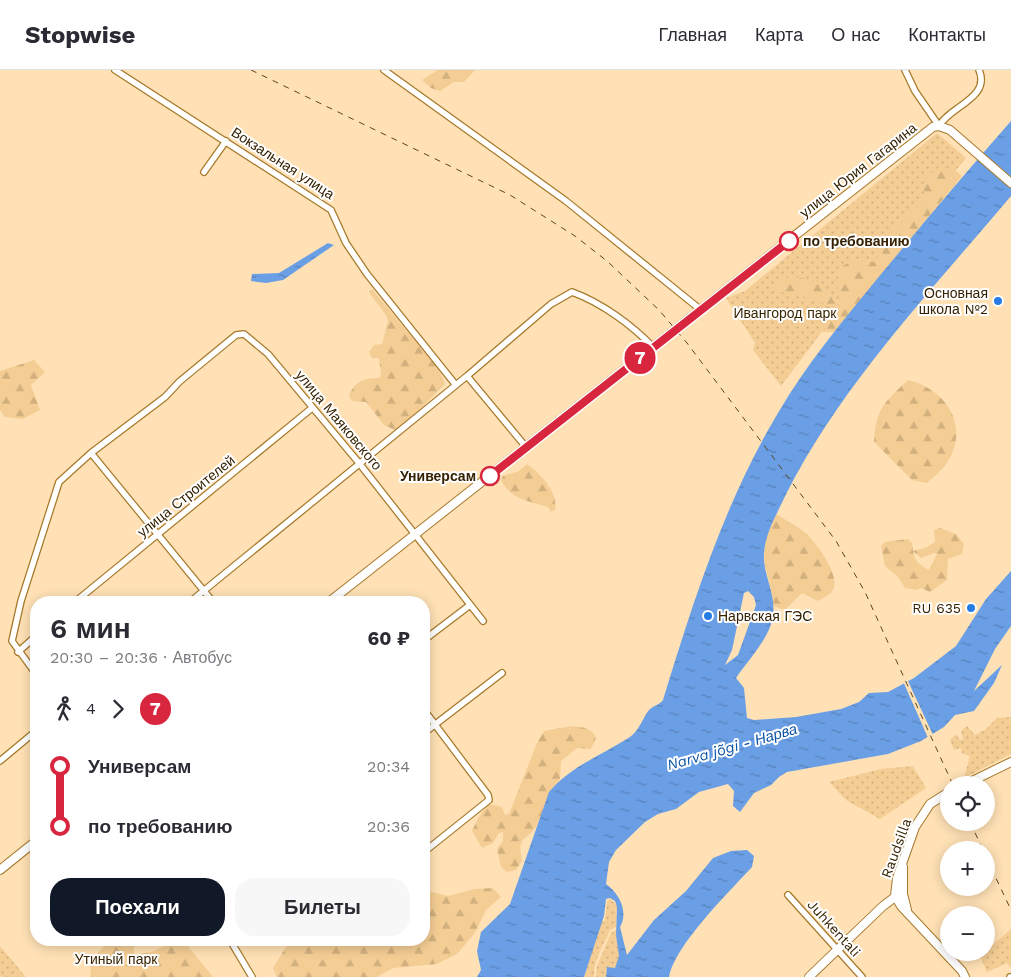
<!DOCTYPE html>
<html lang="ru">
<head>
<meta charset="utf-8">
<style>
	body { margin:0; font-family:"Work Sans",sans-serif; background:#f7f7f7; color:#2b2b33; height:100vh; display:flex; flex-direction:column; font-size:19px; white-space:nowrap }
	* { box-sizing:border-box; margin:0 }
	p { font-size:16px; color:#7c7c81 }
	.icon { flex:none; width:28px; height:28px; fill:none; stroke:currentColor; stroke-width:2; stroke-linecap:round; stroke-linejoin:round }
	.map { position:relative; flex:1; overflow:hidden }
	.details { position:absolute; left:30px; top:526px; width:400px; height:350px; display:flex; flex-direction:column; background:#fff; border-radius:20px; box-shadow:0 2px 12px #0003 }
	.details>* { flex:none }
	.badge { padding:0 10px; border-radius:16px; font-size:18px; line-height:32px }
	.fabs { position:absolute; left:940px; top:706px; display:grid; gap:10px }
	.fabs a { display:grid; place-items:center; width:55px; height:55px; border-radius:50%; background:#fff; box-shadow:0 2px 12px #0003; font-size:25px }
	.map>.badge { position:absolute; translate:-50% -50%; box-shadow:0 0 0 2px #fff }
	.legs { display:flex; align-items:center; gap:8px; height:55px; padding:0 20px; font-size:16px }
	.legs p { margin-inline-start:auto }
	.headline { display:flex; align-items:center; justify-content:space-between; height:85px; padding:0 20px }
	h1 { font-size:28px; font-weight:600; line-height:38px }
	.primary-button { display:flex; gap:10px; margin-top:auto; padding:10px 20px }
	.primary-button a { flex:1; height:58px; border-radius:20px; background:#111827; color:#fff; font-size:20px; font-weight:600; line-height:58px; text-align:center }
	.primary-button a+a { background:#f7f7f7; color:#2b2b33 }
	ul { padding:0 20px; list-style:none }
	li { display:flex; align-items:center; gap:18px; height:60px; font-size:19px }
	li i { display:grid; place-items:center; width:8px; height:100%; margin:0 6px; background:currentColor }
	li i::after { content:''; width:12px; height:12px; margin:-6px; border:4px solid; border-radius:50%; background:#fff }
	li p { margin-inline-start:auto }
	li:first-child i { background:linear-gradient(#0000 50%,currentColor 0) }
	li:last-child i { background:linear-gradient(currentColor 50%,#0000 0) }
	header { display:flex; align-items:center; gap:30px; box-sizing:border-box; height:70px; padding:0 25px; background:#fff; border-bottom:1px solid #e1e1e2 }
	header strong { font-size:24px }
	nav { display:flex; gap:28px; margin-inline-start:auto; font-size:18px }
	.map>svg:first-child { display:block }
	.grass { fill:url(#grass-dots) }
	.forest { fill:url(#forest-firs) }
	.water { fill:url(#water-ripples); fill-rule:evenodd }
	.pier { fill:#ffe1b5 }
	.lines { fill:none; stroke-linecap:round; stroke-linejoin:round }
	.minor-casing { stroke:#a7792b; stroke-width:8 }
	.tertiary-casing { stroke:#a7792b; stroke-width:10 }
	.minor { stroke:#fff; stroke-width:5.5 }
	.tertiary { stroke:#fff; stroke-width:8 }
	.rail { stroke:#5b4523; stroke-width:1; stroke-dasharray:6 6; stroke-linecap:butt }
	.line-1-casing { stroke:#fff; stroke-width:11 }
	.line-1 { stroke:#d7263d; stroke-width:8 }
	.stop-1-dot { fill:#fff; stroke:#d7263d; stroke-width:2.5 }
	.poi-dot { fill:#267ce6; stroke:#fff; stroke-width:2 }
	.labels { text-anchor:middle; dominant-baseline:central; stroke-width:4; stroke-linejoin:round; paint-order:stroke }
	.street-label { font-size:14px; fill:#362202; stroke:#fff }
	.stop-label { font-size:14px; font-weight:bold; fill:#362202; stroke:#fff; text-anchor:start }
	.poi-label { font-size:14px; fill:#362202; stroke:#fff; text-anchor:end }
	.park-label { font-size:14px; fill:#3b2500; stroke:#fff }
	.water-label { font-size:15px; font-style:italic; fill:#0b54a7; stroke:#fff }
</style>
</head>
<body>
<header>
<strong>Stopwise</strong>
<nav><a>Главная</a><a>Карта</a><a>О нас</a><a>Контакты</a></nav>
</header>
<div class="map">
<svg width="1011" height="907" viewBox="0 0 1011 907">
	<defs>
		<pattern id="grass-dots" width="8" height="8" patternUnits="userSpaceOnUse" patternTransform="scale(1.25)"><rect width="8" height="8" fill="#f4cd94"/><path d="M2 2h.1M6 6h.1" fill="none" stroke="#d2b07e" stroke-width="1.8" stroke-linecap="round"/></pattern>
		<pattern id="forest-firs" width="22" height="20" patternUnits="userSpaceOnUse" patternTransform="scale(1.25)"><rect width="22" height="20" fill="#f4cd94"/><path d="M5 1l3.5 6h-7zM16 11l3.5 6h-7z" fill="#d2b07e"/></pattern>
		<pattern id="water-ripples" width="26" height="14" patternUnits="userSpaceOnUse" patternTransform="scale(1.25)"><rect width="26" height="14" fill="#6a9fe6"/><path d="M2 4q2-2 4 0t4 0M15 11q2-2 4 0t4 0" fill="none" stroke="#5881b8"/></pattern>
	</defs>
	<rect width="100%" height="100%" fill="#ffe1b5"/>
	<path class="grass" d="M937 63 966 88 836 243 781 316 753 280 755 273 726 228 745 221Z
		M1011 647V684L964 708 970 686 962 683 961 678 954 680 950 670 956 664 960 670 963 669 961 661 967 656 975 665 986 659 997 648Z
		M913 696 926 718 880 749 846 730 829 712 881 699Z
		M610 829 617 835 616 857 610 860C604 874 593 891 594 907H584L600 854 605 850 607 831Z
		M1011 859V898L1007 893 987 902 980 886Z
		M616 860C616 874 624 887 614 900L607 898 606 907H596L597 896 611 863Z
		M0 876 26 907H2L0 905Z"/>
	<path class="forest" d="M438 0H475L464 12H454L440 21 431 18 422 10Z
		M952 97 962 106 834 262H822L819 257 829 247 832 239 827 234 778 221 774 214C788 201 815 209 827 221 831 225 833 231 836 235L840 231 837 217 839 198 852 191 874 192 880 183 884 170 926 128 923 117 927 104Z
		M372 219 439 300 445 314 416 343 395 360 384 355 366 332 353 331 349 327C353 312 364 308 379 308L381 304 379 288H372L369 282 374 275 382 274 388 251 386 245 370 224 369 221Z
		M34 290 45 302 31 315 40 340 23 349 5 347 0 340V301Z
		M908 310C949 320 972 360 944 397 939 403 932 408 927 413L912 410 874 372C876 338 884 333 908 310Z
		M527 394C540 403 559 423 555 440L551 442 548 437C528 431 511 430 501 410L503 406 519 401Z
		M776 444C786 450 797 456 806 463 816 473 841 505 833 520 830 525 823 528 818 531L802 523 785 540 773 536C773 518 765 503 764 485 764 471 771 456 776 444Z
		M940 458 956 464 964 474 962 484 948 489 947 510 930 522 921 518 916 520 905 518 898 507 885 496 881 476 885 472 908 469 912 473C914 488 914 492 929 500L937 484 934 483 921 488 913 481 925 478 935 472 934 460Z
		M572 656C583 657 592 658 596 668L591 679 577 678 561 691 560 709 551 721 537 755C526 773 517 764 522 791L516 800 507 802 501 797 497 779 503 771V762L499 763 493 773 482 778 472 761 478 748 489 734 502 737 505 745 509 744 537 673 544 661Z
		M493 818 501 827 486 840 475 863 457 884 437 894 393 898 377 907H277L273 898 286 877 295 870H424V820L448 826 475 819Z
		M110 870H134V885L151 882 171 873 187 875 213 907H91L90 891Z"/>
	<path class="water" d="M1011 51V126C927 226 832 324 777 443 771 455 765 469 764 483 762 507 781 528 770 557 763 575 747 592 736 608L744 618 747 648 754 650 796 647 841 639 859 632 869 623 888 622 914 608 956 576 986 529 1011 501V556L995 579 974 621 1002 595 994 613 974 641 955 645 944 657 921 671 888 684 787 702 779 707 771 715 754 723 740 742 733 736 734 721 728 714 699 722 676 739 658 744 645 752 616 780 609 792 606 814C619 823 629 842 620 857L627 885 654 850 686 821 713 788 731 781 747 780 754 786 752 797C729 822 675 875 669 907H606L607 897 615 898 619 886 616 865 617 837 615 831 610 828 606 829 604 846 584 907H477L481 900 477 881 481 862 510 834 549 722C571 696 602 685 630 667 640 660 645 643 650 639 655 635 659 635 663 630 693 532 725 431 778 343 806 295 841 253 877 209 921 156 965 103 1011 51ZM748 521 754 527 756 535 738 585 725 595 732 580 744 523Z
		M328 173 334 175 283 210 266 213 251 211 252 204 279 203Z"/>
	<path class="pier" d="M907 609 933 665 928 668 903 611Z"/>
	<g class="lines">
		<defs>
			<path id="minor" d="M115 0 331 140 346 173 367 204 455 314
				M384 0 566 131 701 240
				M905 0 915 21 939 56
				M939 56C950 36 991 28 979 0
				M204 102 226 71
				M467 306 526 377
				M91 383 213 532
				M75 532 312 338
				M190 532 467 306 551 234 572 222C602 233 632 255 654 278
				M424 570 470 535
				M18 582 36 566
				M36 604 12 571 21 531 59 412 91 383 165 327 180 311 236 265 244 264 268 284 359 393 483 551
				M424 640 488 725 489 730 424 782
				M424 663 502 603
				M0 691 36 661
				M788 825 862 907
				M230 870 252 907
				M53 872 55 870
				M1010 907H1011"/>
			<path id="tertiary" d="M329 532 933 57 939 56 950 60 1011 113
				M964 715 1011 692
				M949 722 930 734 915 757 897 808 895 826 901 836 962 901 965 907
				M903 797V824L907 840
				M0 800 36 771
				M809 907 883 836 895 827"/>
		</defs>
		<use href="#minor" class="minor-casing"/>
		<use href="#tertiary" class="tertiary-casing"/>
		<use href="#minor" class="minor"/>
		<use href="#tertiary" class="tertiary"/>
		<path class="rail" d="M251 0 510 125 575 166 607 191 659 240 687 273 836 471 865 522 953 715
			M970 752 983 780
			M986 787 1011 840"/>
	</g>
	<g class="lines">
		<defs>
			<path id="line-1" d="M490 406 789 171"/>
		</defs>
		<use href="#line-1" class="line-1-casing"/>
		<use href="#line-1" class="line-1"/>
	</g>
	<g class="stop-1-dot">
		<circle cx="789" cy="171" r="9"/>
		<circle cx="490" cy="406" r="9"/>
	</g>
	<g class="poi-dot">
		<circle cx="998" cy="231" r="5"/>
		<circle cx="971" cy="538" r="5"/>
		<circle cx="708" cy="546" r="5"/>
	</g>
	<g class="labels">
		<g class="street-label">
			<text transform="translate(283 93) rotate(33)">Вокзальная улица</text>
			<text transform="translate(858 100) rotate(-38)">улица Юрия Гагарина</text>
			<text transform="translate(339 350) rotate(50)">улица Маяковского</text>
			<text transform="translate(186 426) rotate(-39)">улица Строителей</text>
			<text transform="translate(896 778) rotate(-70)">Raudsilla</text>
			<text transform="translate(834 858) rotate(48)">Juhkentali</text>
		</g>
		<g class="stop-label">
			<text x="803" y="171">по требованию</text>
			<text x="476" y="406" text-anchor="end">Универсам</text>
		</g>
		<g class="poi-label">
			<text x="988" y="223">Основная<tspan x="988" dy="16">школа №2</tspan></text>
			<text x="961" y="538">RU 635</text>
			<text x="718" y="546" text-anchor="start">Нарвская ГЭС</text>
		</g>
		<g class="park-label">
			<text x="785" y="243">Ивангород парк</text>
			<text x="116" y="889">Утиный парк</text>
		</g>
		<g class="water-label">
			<text transform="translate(732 677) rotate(-16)">Narva jõgi - Нарва</text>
		</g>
	</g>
</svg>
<div class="fabs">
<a><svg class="icon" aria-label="locate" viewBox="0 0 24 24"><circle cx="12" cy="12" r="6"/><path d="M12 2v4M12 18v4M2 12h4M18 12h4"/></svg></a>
<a>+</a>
<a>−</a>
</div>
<b class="badge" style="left:640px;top:288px;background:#d7263d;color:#fff">7</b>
<section class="details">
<div class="headline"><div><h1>6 мин</h1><p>20:30 – 20:36 · Автобус</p></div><b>60 ₽</b></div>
<div class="legs"><svg class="icon" aria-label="walk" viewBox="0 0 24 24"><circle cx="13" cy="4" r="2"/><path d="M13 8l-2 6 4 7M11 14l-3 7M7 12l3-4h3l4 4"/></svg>4<svg class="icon" aria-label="forward" viewBox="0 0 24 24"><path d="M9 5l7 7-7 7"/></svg><b class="badge" style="background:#d7263d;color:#fff">7</b></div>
<ul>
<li><i style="color:#d7263d"></i><b>Универсам</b><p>20:34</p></li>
<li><i style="color:#d7263d"></i><b>по требованию</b><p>20:36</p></li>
</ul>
<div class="primary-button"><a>Поехали</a><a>Билеты</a></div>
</section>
</div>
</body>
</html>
